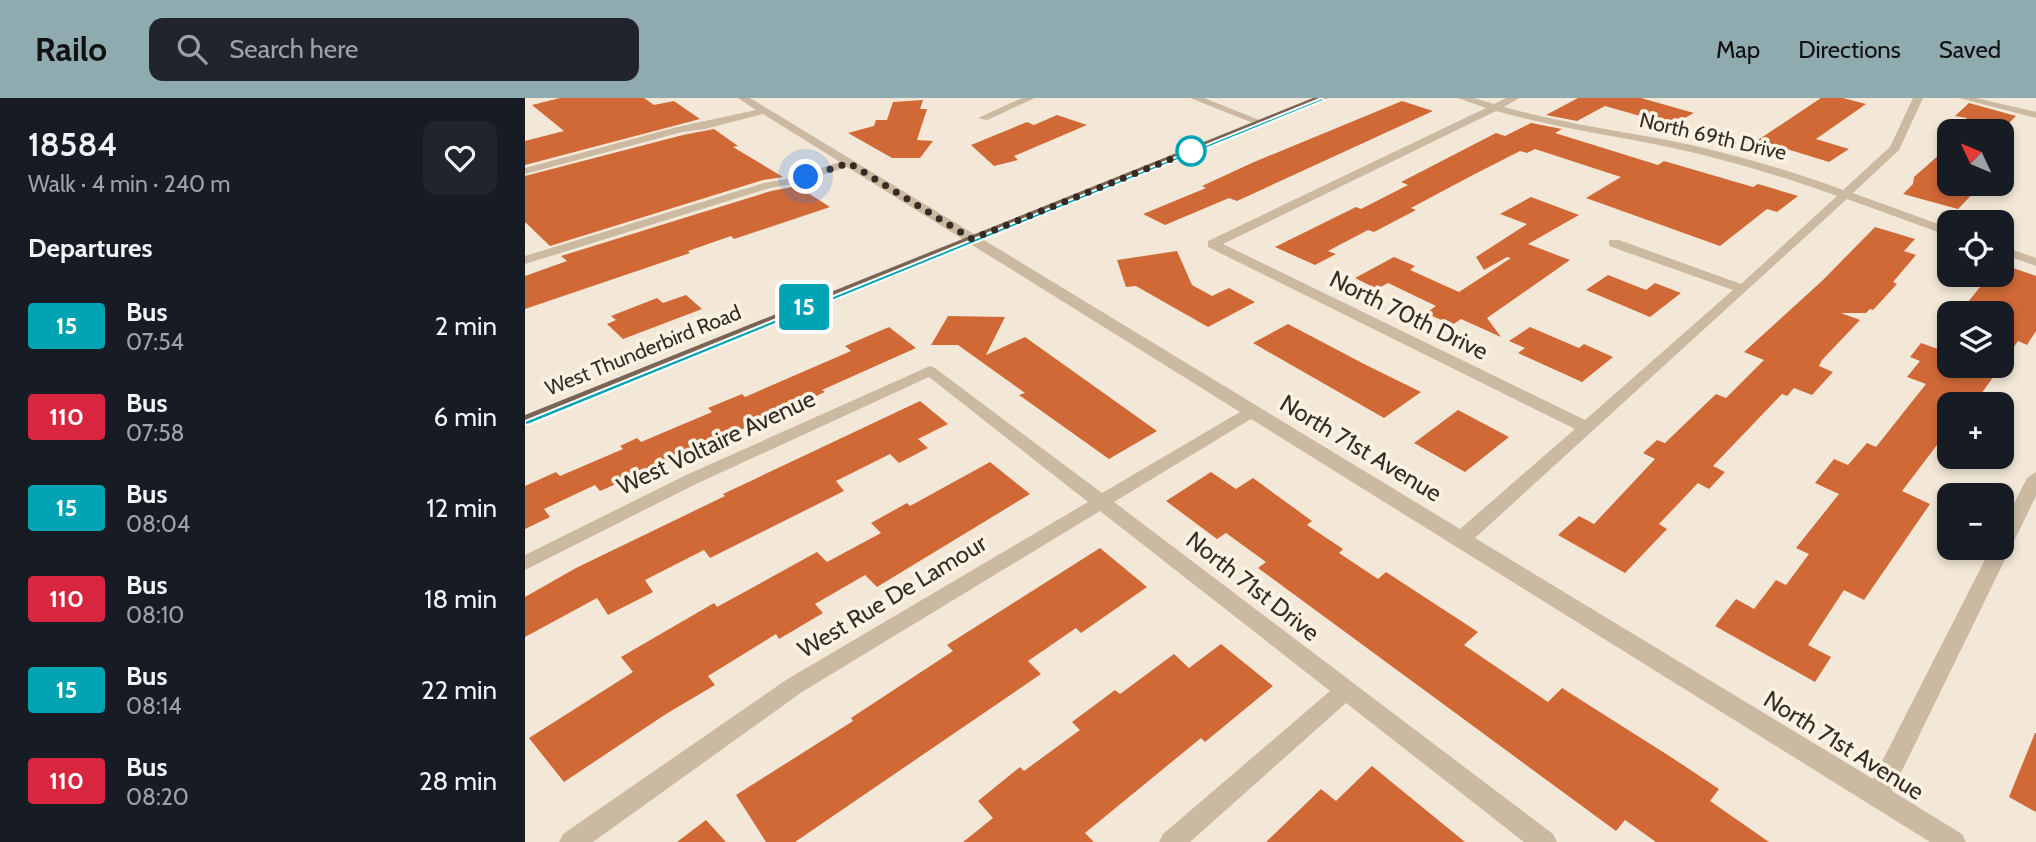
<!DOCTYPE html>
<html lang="en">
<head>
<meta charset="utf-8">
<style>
	body { margin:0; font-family:Cabin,sans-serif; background:#20242c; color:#f1f3f6; height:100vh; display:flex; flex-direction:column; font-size:26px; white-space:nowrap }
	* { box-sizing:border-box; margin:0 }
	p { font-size:23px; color:#9ea1a6 }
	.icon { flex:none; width:38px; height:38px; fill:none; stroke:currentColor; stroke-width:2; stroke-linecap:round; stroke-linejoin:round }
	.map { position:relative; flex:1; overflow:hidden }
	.panel { display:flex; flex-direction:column; background:#171b24; width:525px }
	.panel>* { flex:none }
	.badge { padding:0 14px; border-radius:5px; font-size:24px; line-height:46px }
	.needle { width:46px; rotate:314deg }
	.fabs { position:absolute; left:1412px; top:21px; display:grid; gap:14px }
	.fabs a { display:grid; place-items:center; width:77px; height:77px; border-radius:14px; background:#171b24; box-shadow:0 4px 10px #0003; font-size:35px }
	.you { position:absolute; width:35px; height:35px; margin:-18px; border:5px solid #fff; border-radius:50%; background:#1a73e8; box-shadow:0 0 0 10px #1a73e833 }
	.map>.badge { position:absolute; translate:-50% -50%; box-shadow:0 0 0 4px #fff }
	h2 { padding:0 28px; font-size:26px; line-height:63px }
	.round { display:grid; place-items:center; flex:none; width:74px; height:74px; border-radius:14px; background:#20242c }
	.head { display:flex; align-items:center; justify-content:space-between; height:119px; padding:0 28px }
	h1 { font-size:33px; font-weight:600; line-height:52px }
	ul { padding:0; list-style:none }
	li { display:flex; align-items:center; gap:21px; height:91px; padding:0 28px }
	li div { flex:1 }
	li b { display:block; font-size:26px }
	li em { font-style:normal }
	li .badge { min-width:77px; font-weight:700; text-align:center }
	header { display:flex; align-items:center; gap:42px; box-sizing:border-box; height:98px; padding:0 35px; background:#8fabb0; color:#111 }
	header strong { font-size:33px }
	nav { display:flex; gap:38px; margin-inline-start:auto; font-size:24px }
	.search { width:490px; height:63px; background:#20242c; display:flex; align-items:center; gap:18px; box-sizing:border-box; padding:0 24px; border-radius:14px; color:#9ea1a6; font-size:26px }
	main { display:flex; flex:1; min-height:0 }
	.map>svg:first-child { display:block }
	.building { fill:#d16937 }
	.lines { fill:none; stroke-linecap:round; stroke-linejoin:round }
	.minor { fill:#ccb9a2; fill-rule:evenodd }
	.major { fill:#7a6455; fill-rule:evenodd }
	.line { fill:#00a3b4; stroke:#fff; stroke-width:2 }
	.walk { stroke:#362c25; stroke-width:7; stroke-dasharray:0 12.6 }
	.stop-dot { fill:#fff; stroke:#00a3b4; stroke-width:3.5 }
	.labels { text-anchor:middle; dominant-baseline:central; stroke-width:7; stroke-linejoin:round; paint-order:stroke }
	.far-street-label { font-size:21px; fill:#362c25; stroke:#fbf2e4 }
	.street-label { font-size:24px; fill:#362c25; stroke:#fbf2e4 }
</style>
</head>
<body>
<header>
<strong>Railo</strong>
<div class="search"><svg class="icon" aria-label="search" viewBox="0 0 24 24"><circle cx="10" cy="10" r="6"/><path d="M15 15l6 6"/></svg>Search here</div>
<nav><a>Map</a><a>Directions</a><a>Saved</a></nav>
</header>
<main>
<section class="panel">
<div class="head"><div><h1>18584</h1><p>Walk · 4 min · 240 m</p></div><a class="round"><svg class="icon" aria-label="heart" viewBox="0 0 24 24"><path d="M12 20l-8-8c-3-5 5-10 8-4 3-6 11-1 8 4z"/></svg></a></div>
<h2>Departures</h2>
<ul>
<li><span class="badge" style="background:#00a3b4;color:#fff">15</span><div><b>Bus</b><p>07:54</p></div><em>2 min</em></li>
<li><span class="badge" style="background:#d7263d;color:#fff">110</span><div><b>Bus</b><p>07:58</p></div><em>6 min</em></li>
<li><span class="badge" style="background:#00a3b4;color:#fff">15</span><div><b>Bus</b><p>08:04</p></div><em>12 min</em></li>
<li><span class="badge" style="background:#d7263d;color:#fff">110</span><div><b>Bus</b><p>08:10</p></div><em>18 min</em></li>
<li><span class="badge" style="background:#00a3b4;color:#fff">15</span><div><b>Bus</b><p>08:14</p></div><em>22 min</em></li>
<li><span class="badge" style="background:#d7263d;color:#fff">110</span><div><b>Bus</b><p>08:20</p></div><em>28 min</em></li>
</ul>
</section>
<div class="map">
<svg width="1511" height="744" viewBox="0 0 1511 744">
	<rect width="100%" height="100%" fill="#f3e8d7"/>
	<path class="building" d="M35 0H119L129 7 149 3 175 21 0 67V43L39 33 7 7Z
		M1053 0H1116L1169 15 1147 27 1080 8 1052 23 1021 17Z
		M1296 0H1318L1341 6 1291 41 1324 51 1304 64 1233 42Z
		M398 2 395 11H402L392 42 408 43 395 60H367L323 35 349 28 351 22H362L368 4Z
		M877 3 908 13 712 103 704 100 640 127 618 116 681 90 677 88 729 64Z
		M1444 5 1491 18 1476 33 1437 24 1442 20 1430 18Z
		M532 17 562 27 489 58 493 62 469 68 446 47 502 24 509 27Z
		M1006 25 1037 31 1030 35 1133 67 1139 63 1228 89 1233 86 1273 98 1252 114 1242 111 1195 148 1061 100 1096 79 1010 51 1002 55 995 53 946 78 886 110 891 112 849 134 843 132 803 153 811 156 790 167 750 149 831 109 836 111 883 87 876 84 971 35 980 38Z
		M189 31 213 48 208 49 258 79 238 82 25 148 0 124V78L158 37Z
		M1424 48V86H1457L1433 111 1378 96 1388 86 1389 79Z
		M272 88 305 109 209 141 206 138 163 153 165 155 0 211V178L42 163 36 158 246 93Z
		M1006 99 1054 117 1003 146 1045 162 962 220 976 239 936 221 927 227 901 215 911 208 863 185 852 191 830 180 869 159 890 168 885 172 934 194 986 160 982 159 959 172 951 159 1002 126 975 116Z
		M1350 129 1390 141 1379 153 1391 157 1368 184 1372 186 1348 212 1345 211 1341 215H1316L1335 222 1297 262 1294 268 1308 274 1287 297 1269 290 1262 298 1257 296 1188 368 1200 374 1184 391 1173 385 1134 426 1142 431 1100 475 1033 437 1054 418 1069 426 1130 361 1118 355 1132 342 1140 345 1191 296 1201 300 1239 262 1219 254 1298 182Z
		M652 153 667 187 687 198 704 190 730 204 683 229 611 188 601 189 592 162Z
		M1488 170 1511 178V233L1502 247 1493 243 1477 266V215H1434L1464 178 1478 182Z
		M1083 177 1121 192 1130 185 1156 195 1125 219 1061 192Z
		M161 197 177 211 98 241 82 226 91 222 86 218 132 200 138 205Z
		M423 218 480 219 461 257 500 239 632 333 584 361 494 297 500 295 433 247H406Z
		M763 226 841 267 896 294 859 320 728 245Z
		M364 229 391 250 297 292 300 294 263 311 75 393 70 387 19 411 25 419 0 431V388L31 374 35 378 98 351 95 348 112 340 116 344 187 314 183 310 217 296 220 299 326 253 320 248Z
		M1005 229 1054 250 1059 246 1088 259 1057 284 993 255 1000 250 984 243Z
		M1396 245 1424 255V268H1476L1449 306H1424V352L1412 347 1377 393 1405 406 1339 502 1319 492 1283 547 1306 559 1290 584 1190 528 1211 501 1229 511 1251 482 1261 487 1284 456 1271 450 1314 396 1290 385 1309 361 1323 367 1342 345 1351 349 1401 286 1382 279 1395 263 1385 259Z
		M395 303 423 326 393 341 403 350 374 365 365 356 311 383 319 393 185 460 179 452 120 482 128 494 83 517 72 500 0 539V499L51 470 200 398 198 396Z
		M933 312 984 339 940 374 889 345Z
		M465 364 505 396 352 489 340 477 290 506 298 515 254 541 251 536 183 578 190 587 141 616 39 684 4 640 108 574 96 559 189 505 192 509 292 454 302 464 356 435 346 425 382 405 385 408Z
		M686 374 711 391 728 380 787 423 782 427 818 451 814 455 853 481 861 474 953 534 939 547 1023 604 1037 590 1149 661 1194 691 1185 703 1244 744H1131L1100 722 1091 733 733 470 741 464 701 435 692 441 641 403Z
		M575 450 622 489 556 535 551 530 503 563 516 576 270 744H241L211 697 328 623 326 620 428 553 422 547Z
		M696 546 748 588 680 644 676 640 560 735 569 744H438L468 720 453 703 495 669 499 673 555 632 547 624 590 592 595 596 649 556 664 570Z
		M1510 635H1511V714L1484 699Z
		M847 668 940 744H741L796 691 811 703Z
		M181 722 201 744H152Z"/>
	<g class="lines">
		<path class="minor" d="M213 0H225L935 431 1050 331 683 149V143L961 10 933 0H949L969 6 981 0H994L979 9C1033 24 1087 32 1142 42 1202 54 1261 71 1318 92L1365 49 1388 0H1398L1374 52 1328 95 1424 130V138L1322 101 950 440 1348 681 1466 450H1477V429L1502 380 1511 374V398L1367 693 1437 736 1441 744H1405L726 321 589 404 1028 736 1032 744H999L821 605 665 744H634L638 736 805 593 575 413 277 594 68 744H34L38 736 261 582 563 404 404 279 171 386 0 472V457L159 378 405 268 410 270 577 395 715 314 322 69 268 86 245 90 0 166V158L239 85 262 81 315 64 238 16 180 31 157 34 0 76V70L152 29 231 12ZM971 13C1028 29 1085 37 1143 49 1200 61 1257 78 1312 98L1216 186 1094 142H1084V148L1208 192 1060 322 698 146Z
			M497 0H510L462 22 453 20Z
			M665 0H679L742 25 733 27Z
			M1434 0H1451L1511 14V20Z
			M1477 148 1511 160V168L1477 156Z"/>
		<path class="major" d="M788 0H802L0 328V317Z"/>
	</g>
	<path class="line" d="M797 0 800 2 5 326 0 327V323Z"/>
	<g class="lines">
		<path class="walk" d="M281 79 324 65 447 141 666 53"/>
	</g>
	<circle class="stop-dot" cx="666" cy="53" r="14"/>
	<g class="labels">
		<g class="far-street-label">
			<text transform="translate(1188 38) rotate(13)">North 69th Drive</text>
			<text transform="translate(118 252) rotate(-22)">West Thunderbird Road</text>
		</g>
		<g class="street-label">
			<text transform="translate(884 217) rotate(26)">North 70th Drive</text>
			<text transform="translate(191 344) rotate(-25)">West Voltaire Avenue</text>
			<text transform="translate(836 350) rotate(31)">North 71st Avenue</text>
			<text transform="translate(728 488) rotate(38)">North 71st Drive</text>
			<text transform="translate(367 498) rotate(-31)">West Rue De Lamour</text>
			<text transform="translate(1319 647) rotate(32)">North 71st Avenue</text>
		</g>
	</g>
</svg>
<div class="fabs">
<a><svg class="needle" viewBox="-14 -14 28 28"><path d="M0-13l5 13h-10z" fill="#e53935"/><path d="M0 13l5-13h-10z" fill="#9ea1a6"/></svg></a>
<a><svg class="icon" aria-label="locate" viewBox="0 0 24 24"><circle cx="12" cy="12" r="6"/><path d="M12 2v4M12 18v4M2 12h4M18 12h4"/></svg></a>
<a><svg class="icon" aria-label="layers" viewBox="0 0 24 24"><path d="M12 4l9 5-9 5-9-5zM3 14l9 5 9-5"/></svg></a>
<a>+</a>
<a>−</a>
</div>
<div class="you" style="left:281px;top:79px"></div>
<b class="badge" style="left:279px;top:209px;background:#00a3b4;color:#fff">15</b>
</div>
</main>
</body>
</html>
